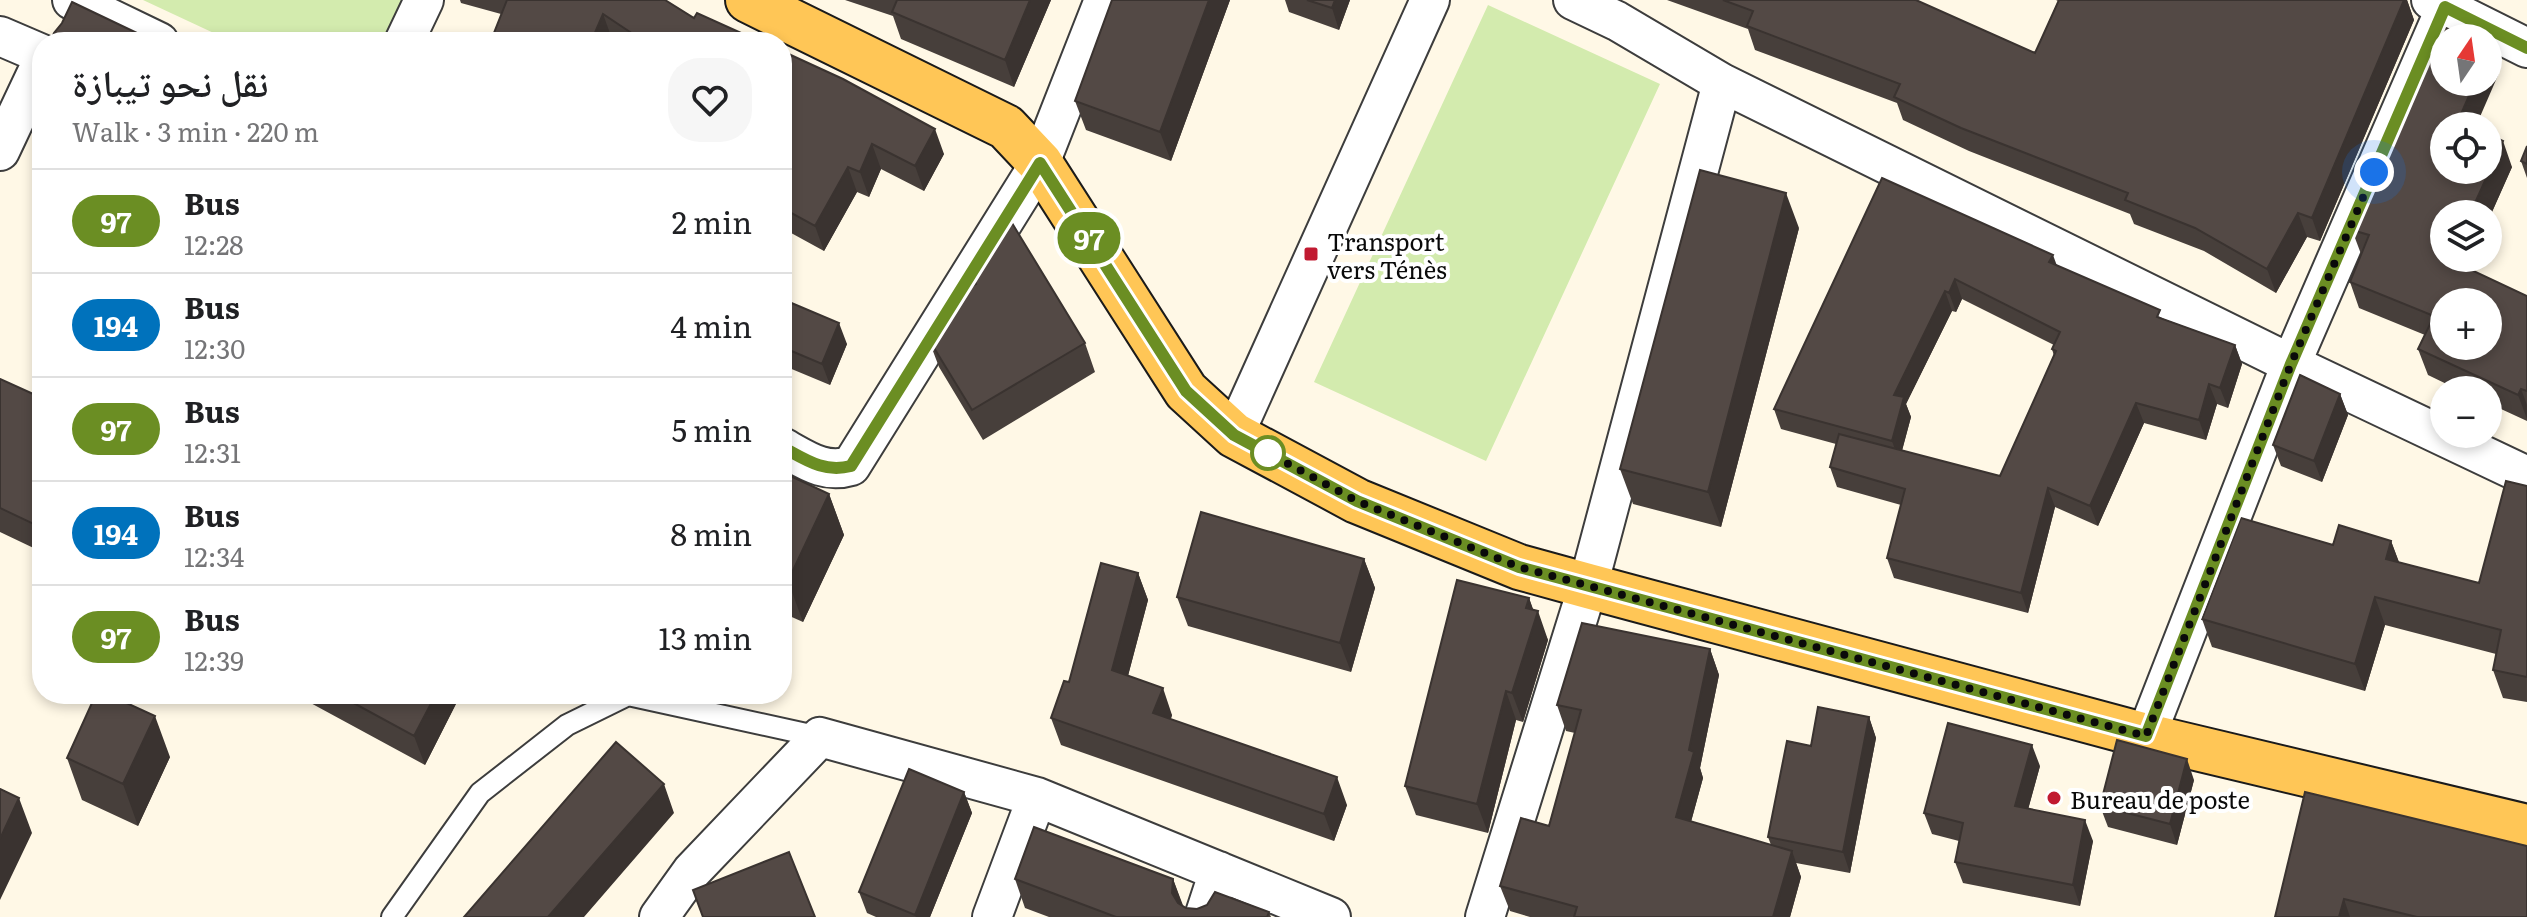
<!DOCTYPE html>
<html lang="en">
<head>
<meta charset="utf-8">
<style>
	body { margin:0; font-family:Literata,"Noto Naskh Arabic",serif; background:#f6f6f6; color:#202124; height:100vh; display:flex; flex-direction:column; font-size:30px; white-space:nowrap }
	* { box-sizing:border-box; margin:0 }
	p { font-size:26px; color:#757577 }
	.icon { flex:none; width:44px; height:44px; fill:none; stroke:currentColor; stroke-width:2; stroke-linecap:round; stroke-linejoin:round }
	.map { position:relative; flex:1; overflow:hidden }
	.details { position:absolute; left:32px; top:32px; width:760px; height:672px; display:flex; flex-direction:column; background:#fff; border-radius:32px; box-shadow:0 4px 12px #0003 }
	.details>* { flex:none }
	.badge { padding:0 16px; border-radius:26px; font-size:28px; line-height:52px }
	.needle { width:52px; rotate:13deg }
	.buttons { position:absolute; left:2430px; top:24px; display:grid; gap:16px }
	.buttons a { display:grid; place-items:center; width:72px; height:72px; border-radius:50%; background:#fff; box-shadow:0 4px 12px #0003; font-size:40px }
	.you { position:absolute; width:40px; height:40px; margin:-20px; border:6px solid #fff; border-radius:50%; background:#1a73e8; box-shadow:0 0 0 12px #1a73e833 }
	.map>.badge { position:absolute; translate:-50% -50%; box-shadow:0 0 0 4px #fff }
	.round { display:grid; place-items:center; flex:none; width:84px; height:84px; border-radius:32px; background:#f6f6f6 }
	.summary { display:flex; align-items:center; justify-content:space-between; height:136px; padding:0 40px }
	h1 { font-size:38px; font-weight:600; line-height:60px }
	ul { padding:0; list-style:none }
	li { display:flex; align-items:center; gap:24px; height:104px; padding:0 40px; border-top:2px solid #e0e0e0 }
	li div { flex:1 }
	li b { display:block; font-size:30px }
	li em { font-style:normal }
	li .badge { min-width:88px; font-weight:700; text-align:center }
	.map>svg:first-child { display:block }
	.green { fill:#d3ebae }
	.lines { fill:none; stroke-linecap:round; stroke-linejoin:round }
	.service-casing { stroke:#3d3d3d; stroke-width:24 }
	.minor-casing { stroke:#3d3d3d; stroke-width:42 }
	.primary-casing { stroke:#1b1b1b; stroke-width:48 }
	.service { stroke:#fff; stroke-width:20 }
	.minor { stroke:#fff; stroke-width:38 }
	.primary { stroke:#ffc656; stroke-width:44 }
	.wall { fill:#473f3b; fill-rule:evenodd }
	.shaded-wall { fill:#3a3330 }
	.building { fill:#534945; stroke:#3a3330; stroke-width:2; fill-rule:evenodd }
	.line-casing { stroke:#fff; stroke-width:18 }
	.line { stroke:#6b8e23; stroke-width:12 }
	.walk { stroke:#0a0a0a; stroke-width:8; stroke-dasharray:0 14.4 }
	.poi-dot { fill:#c11a31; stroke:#fff; stroke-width:3 }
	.stop-dot { fill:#fff; stroke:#6b8e23; stroke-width:4 }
	.labels { text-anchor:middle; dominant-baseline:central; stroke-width:8; stroke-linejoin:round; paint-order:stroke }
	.poi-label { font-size:24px; fill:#0a0a0a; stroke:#fff; text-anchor:start }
</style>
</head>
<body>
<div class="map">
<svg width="2527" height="917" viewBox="0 0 2527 917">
	<rect width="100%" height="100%" fill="#fff8e6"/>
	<path class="green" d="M143 0H402L382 42H233Z
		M1488 5 1660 84 1486 461 1314 382Z"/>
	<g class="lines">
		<defs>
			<path id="service" d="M392 917 480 793 567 725 628 695 820 737"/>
			<path id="minor" d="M72 0 159 42
				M1573 0 1617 21 1722 83 2291 364 2527 476
				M2431 0 2527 48
				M0 36 42 54
				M404 42 424 0
				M0 151 42 62
				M1234 435 1430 0
				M782 447C806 460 824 474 851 466L1040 163 1104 0
				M2146 736 2291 364 2449 0
				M659 917 692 871 820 737 1037 797 1331 917
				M992 917 1037 797
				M1204 917 1219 871
				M1485 917 1588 586 1722 83"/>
			<path id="primary" d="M748 0 1006 127 1040 163 1186 391 1234 435 1357 501 1519 567 1588 586 2146 736 2527 827"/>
		</defs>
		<use href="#service" class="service-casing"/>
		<use href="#minor" class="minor-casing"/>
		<use href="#primary" class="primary-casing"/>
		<use href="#service" class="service"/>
		<use href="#minor" class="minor"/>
		<use href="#primary" class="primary"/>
	</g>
	<path class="wall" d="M460 0H665L694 18 761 42H617L612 39 611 42H493L492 38 501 14 461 3Z
		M845 0H1051L1014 87 901 39 893 16Z
		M1112 0H1230L1171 161 1086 130 1075 101Z
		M1285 0H1350L1339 30 1289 12Z
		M1667 0H1916L2035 53 2058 1 2056 0H2407L2414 20 2320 241 2307 237 2276 293 2204 251 2134 224 2130 214 1969 151 1903 120 1897 103 1755 50 1748 29Z
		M2490 47 2499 73 2444 126 2512 167 2467 268 2527 296V421L2488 403V390H2459L2428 375 2418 349 2425 335 2359 308 2350 282 2361 254 2352 230Z
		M782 51 944 154 924 191 881 169 869 197 857 192 824 251 782 228Z
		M2527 146V178L2521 161Z
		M1882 178 2164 319 2235 345 2242 364 2228 408 2217 404 2206 440 2144 423 2098 526 2055 507 2028 613 1894 578 1887 558 1901 505 1837 487 1830 467 1836 444 1781 429 1774 409ZM1962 299 2054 345 2052 349 2054 356 2000 476 1902 451 1911 417 1906 404 1952 311 1956 312Z
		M1799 228 1721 527 1633 504 1620 469Z
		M969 272 1085 343 1095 372 983 440 939 367 928 338 960 299 958 295 974 285Z
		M782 299 847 344 830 385 782 365Z
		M0 379 42 398V552L0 532Z
		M2340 394 2348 415 2322 482 2281 466 2273 445Z
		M782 472 829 494 844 535 803 622 785 614 782 619Z
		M2527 486V702L2503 698 2493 670 2496 654 2385 625 2365 691 2212 647 2202 619 2333 545 2391 541 2399 562 2479 583Z
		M1364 559 1375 588 1351 672 1188 626 1177 597Z
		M1138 573 1148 600 1128 676 1172 715 1171 719 1347 805 1334 841 1061 745 1051 718 1069 682Z
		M1529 598 1533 610 1548 640 1523 722 1516 720 1488 833 1416 815 1405 786Z
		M1710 649 1719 675 1700 768 1703 778 1691 822 1771 845 1768 837 1811 746 1869 717 1876 738 1850 873 1796 863 1801 877 1790 917H1530L1510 911 1500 886 1549 826 1575 733 1566 731 1557 705Z
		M294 694H461L425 765Z
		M170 757 138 826 82 800 67 758Z
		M2040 766 2028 809 2093 841 2080 906 1963 883 1955 862 1959 841 1932 834 1924 813Z
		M2194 780 2177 845 2108 827 2100 806Z
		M964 792 972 813 930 917H876L867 913 859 892Z
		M2527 846V917H2275Z
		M1015 879H1173L1183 907 1186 908 1269 912 1271 917H1049L1025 908Z"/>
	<path class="shaded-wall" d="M1030 0H1051L1014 87 1005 60Z
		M1209 0H1230L1171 161 1160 132Z
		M1335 0H1350L1339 30 1332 8Z
		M2404 0H2407L2414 20 2320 241 2312 218Z
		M603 14 612 39 611 42H591Z
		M2490 47 2499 73 2476 126H2460L2458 121 2475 82H2488V51Z
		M935 129 944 154 924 191 915 166Z
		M2503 141 2512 167 2488 221V214H2470Z
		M872 144 881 169 869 197 860 172Z
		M848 167 857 192 824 251 815 226Z
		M1786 193 1799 228 1721 527 1708 492Z
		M2298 213 2307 237 2276 293 2267 269Z
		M2053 255 2060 274 2049 262Z
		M2451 258H2472L2459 286 2450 260Z
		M1955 279 1962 299 1956 312 1949 293Z
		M1945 291 1952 311 1906 404 1911 417 1899 461 1892 441 1894 395Z
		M839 323 847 344 830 385 822 364Z
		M2235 345 2242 364 2228 408 2220 388Z
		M2209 384 2217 404 2206 440 2199 420Z
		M2521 389 2527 405V419L2518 395Z
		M2340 394 2348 415 2322 482 2314 461Z
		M2136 403 2144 423 2098 526 2090 506Z
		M2048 488 2055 507 2028 613 2021 593Z
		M829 494 844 535 803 622 788 581Z
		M2391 541 2401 568 2386 559Z
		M1364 559 1375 588 1351 672 1340 643Z
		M1138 573 1148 600 1122 698 1112 670Z
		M2375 597 2385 625 2365 691 2355 664Z
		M1529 598 1536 617 1538 611 1548 640 1523 722 1512 693Z
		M1710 649 1719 675 1700 768 1703 778 1685 843 1676 817Z
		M1163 688 1172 715 1163 740 1153 713Z
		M1506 691 1516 720 1488 833 1477 804Z
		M436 694H461L425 765 414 736Z
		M155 716 170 757 138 826 123 784Z
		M1869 717 1876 738 1850 873 1843 852Z
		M2032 745 2040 766 2023 828 2015 806Z
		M2187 759 2194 780 2177 845 2170 824Z
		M1337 777 1347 805 1334 841 1324 814Z
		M664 784 674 813 584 917H548Z
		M964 792 972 813 930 917H916L915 915Z
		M19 798 32 833 0 900V839Z
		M2085 820 2093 841 2080 906 2073 885Z
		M1792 851 1801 877 1790 917H1773Z
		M1173 879 1184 908 1183 917 1172 893Z
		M2344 899 2350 917H2339Z"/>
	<path class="building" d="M507 0H665L694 18 697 13 761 42H645L603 14 591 42H502L492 38Z
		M897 0H1030L1005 60 892 12Z
		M1112 0H1209L1160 132 1075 101Z
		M1307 0H1335L1332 8Z
		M1723 0H1916L2035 53 2059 0H2404L2312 218 2298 213 2267 269 2195 228 2125 200 2128 193 1961 128 1894 97 1900 84 1747 26 1753 11Z
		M72 2 139 34 153 36 167 42H50L54 33 62 23Z
		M2441 26 2470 38H2444V82H2475L2458 121 2469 126H2444V170H2488V134L2503 141 2470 214H2444V258H2451L2450 260 2527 296V391L2521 389 2518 395 2418 349 2434 316 2350 282 2369 235 2352 230ZM2444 302H2488V346H2444Z
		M782 51 843 79 935 129 915 166 872 144 860 172 848 167 815 226 782 208Z
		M2527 146V164L2521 161Z
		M1700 170 1786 193 1708 492 1620 469Z
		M1882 178 2053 255 2049 262 2160 310 2157 317 2235 345 2220 388 2209 384 2199 420 2136 403 2090 506 2048 488 2021 593 1887 558 1905 489 1830 467 1839 434 2000 476 2056 351 2052 349 2060 332 1955 279 1949 293 1945 291 1894 395 1904 397 1892 441 1774 409Z
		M1012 223 1085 343 972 410 928 338 948 306 961 298 958 295 976 284 969 272 992 235Z
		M782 299 839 323 822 364 782 347Z
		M2300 375 2340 394 2314 461 2273 445Z
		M0 379 42 398V528L0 508Z
		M782 472 829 494 788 581 782 578Z
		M2506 481 2527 486V677L2493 670 2501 630 2375 597 2355 664 2202 619 2241 518 2333 545 2339 525 2391 541 2386 559 2479 583Z
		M1201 512 1364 559 1340 643 1177 597Z
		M1101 563 1138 573 1112 670 1163 688 1153 713 1337 777 1324 814 1051 718 1064 681 1069 682Z
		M1457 580 1529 598 1526 608 1538 611 1512 693 1506 691 1477 804 1405 786Z
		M1582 623 1710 649 1689 750 1694 752 1676 817 1792 851 1773 917H1574L1577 907 1500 886 1521 818 1549 826 1581 710 1557 705Z
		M96 694H107L155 716 123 784 67 758Z
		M337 694H436L414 736Z
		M1818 707 1869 717 1843 852 1768 837 1787 741 1811 746Z
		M1948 723 2032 745 2015 806 2085 820 2073 885 1955 862 1963 823 1924 813Z
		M2117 740 2187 759 2170 824 2100 806Z
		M616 742 664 784 548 917H464Z
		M909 769 964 792 915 915 859 892Z
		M0 789 19 798 0 839Z
		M2305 792 2527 846V917H2417L2344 899 2339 917H2275Z
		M1034 827 1173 879 1172 893 1178 903 1186 908 1197 909 1207 905 1215 892 1269 912 1267 917H1116L1015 879Z
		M789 852 815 917H703L693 890Z"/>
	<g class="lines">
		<defs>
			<path id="line" d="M782 447C806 460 824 473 851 466L1040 163 1186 391 1234 435 1357 501 1519 567 2146 736 2291 364 2445 7 2527 48"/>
		</defs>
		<use href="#line" class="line-casing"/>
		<use href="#line" class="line"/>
		<path class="walk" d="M1268 453 1259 448 1357 501 1519 567 2146 736 2291 364 2374 172"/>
	</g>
	<g class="poi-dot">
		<rect x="1303" y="246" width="16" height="16" rx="4"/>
		<circle cx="2054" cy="798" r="8"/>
	</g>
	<circle class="stop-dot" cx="1268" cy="453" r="16"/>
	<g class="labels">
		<g class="poi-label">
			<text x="1327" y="240">Transport<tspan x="1327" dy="28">vers Ténès</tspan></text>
			<text x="2070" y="798">Bureau de poste</text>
		</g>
	</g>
</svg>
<div class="buttons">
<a><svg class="needle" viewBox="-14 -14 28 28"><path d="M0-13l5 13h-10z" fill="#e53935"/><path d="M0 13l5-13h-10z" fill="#757577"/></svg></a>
<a><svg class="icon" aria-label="locate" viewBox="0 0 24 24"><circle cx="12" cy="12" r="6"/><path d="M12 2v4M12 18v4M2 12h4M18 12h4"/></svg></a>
<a><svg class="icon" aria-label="layers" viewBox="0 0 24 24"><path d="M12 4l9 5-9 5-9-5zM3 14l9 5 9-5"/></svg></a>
<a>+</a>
<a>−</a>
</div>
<div class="you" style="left:2374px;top:172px"></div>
<b class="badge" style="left:1089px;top:238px;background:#6b8e23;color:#fff">97</b>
<section class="details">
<div class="summary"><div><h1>نقل نحو تيبازة</h1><p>Walk · 3 min · 220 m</p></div><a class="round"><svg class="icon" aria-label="heart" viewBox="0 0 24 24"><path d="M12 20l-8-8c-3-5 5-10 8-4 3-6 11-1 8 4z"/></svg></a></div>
<ul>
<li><span class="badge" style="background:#6b8e23;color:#fff">97</span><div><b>Bus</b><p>12:28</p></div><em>2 min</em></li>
<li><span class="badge" style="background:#0072bc;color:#fff">194</span><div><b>Bus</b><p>12:30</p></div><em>4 min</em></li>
<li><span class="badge" style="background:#6b8e23;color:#fff">97</span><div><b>Bus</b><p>12:31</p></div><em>5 min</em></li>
<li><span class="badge" style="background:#0072bc;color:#fff">194</span><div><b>Bus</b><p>12:34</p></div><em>8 min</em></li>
<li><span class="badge" style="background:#6b8e23;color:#fff">97</span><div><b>Bus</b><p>12:39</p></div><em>13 min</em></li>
</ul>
</section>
</div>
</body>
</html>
